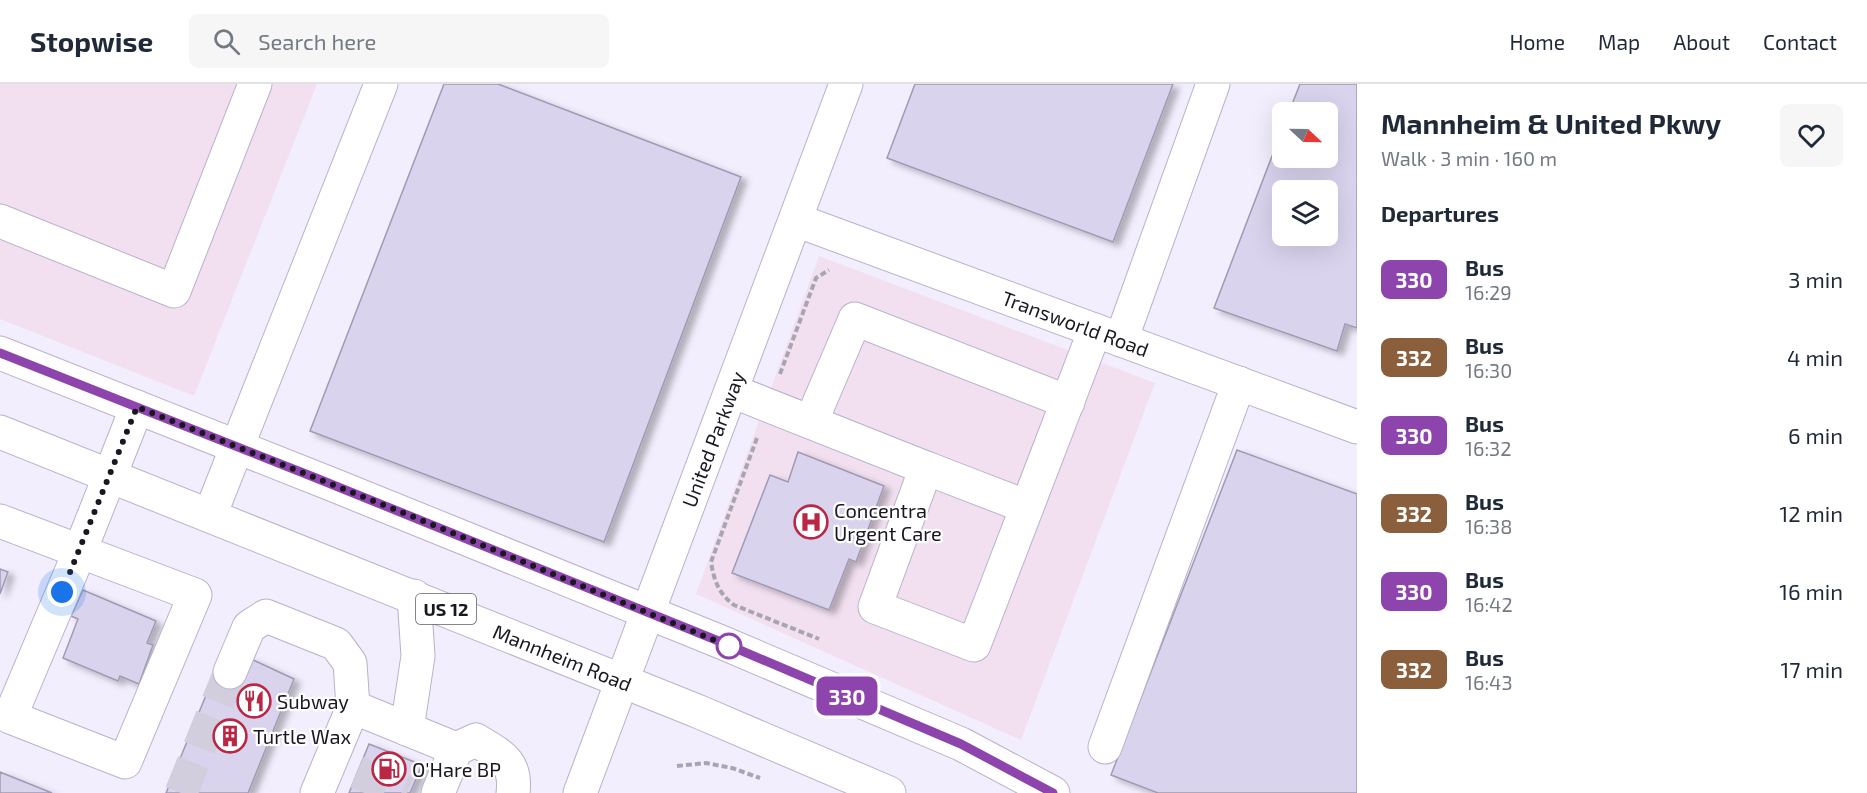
<!DOCTYPE html>
<html lang="en">
<head>
<meta charset="utf-8">
<style>
	body { margin:0; font-family:"Exo 2",sans-serif; background:#f6f6f7; color:#1f2937; height:100vh; display:flex; flex-direction:column; font-size:22px; white-space:nowrap }
	* { box-sizing:border-box; margin:0 }
	p { font-size:20px; color:#747a83 }
	.icon { flex:none; width:33px; height:33px; fill:none; stroke:currentColor; stroke-width:2; stroke-linecap:round; stroke-linejoin:round }
	.map { position:relative; flex:1; overflow:hidden }
	.details { display:flex; flex-direction:column; background:#fff; width:510px }
	.details>* { flex:none }
	.badge { padding:0 12px; border-radius:9px; font-size:21px; line-height:39px }
	.needle { width:39px; rotate:112deg }
	.controls { position:absolute; left:1272px; top:18px; display:grid; gap:12px }
	.controls a { display:grid; place-items:center; width:66px; height:66px; border-radius:9px; background:#fff; box-shadow:0 6px 24px #0002; font-size:30px }
	.you { position:absolute; width:30px; height:30px; margin:-15px; border:4px solid #fff; border-radius:50%; background:#1a73e8; box-shadow:0 0 0 9px #1a73e833 }
	.map>.badge { position:absolute; translate:-50% -50%; box-shadow:0 0 0 3px #fff }
	h2 { padding:0 24px; font-size:22px; line-height:54px }
	.round { display:grid; place-items:center; flex:none; width:63px; height:63px; border-radius:9px; background:#f6f6f7 }
	.summary { display:flex; align-items:center; justify-content:space-between; height:102px; padding:0 24px }
	h1 { font-size:28px; font-weight:700; line-height:45px }
	ul { padding:0; list-style:none }
	li { display:flex; align-items:center; gap:18px; height:78px; padding:0 24px }
	li div { flex:1 }
	li b { display:block; font-size:22px }
	li em { font-style:normal }
	li .badge { min-width:66px; font-weight:700; text-align:center }
	header { display:flex; align-items:center; gap:36px; box-sizing:border-box; height:84px; padding:0 30px; background:#fff; border-bottom:2px solid #e0e1e3 }
	header strong { font-size:28px }
	nav { display:flex; gap:33px; margin-inline-start:auto; font-size:21px }
	.search { width:420px; height:54px; background:#f6f6f7; display:flex; align-items:center; gap:15px; box-sizing:border-box; padding:0 21px; border-radius:9px; color:#747a83; font-size:22px }
	main { display:flex; flex:1; min-height:0 }
	.map>svg:first-child { display:block }
	.commercial { fill:#f2e0f1 }
	.building { fill:#dad3ee; stroke:#a19ab3; stroke-width:1.5; fill-rule:evenodd; filter:url(#shadow) }
	.lines { fill:none; stroke-linecap:round; stroke-linejoin:round }
	.minor-tunnel { stroke:#d2cedd; stroke-width:33; stroke-dasharray:33 16; stroke-linecap:butt }
	.minor-casing { stroke:#b8b2cb; stroke-width:35 }
	.major-casing { stroke:#b8b2cb; stroke-width:35 }
	.path { stroke:#a8a5b3; stroke-width:4; stroke-dasharray:6 3; stroke-linecap:butt }
	.minor { stroke:#fff; stroke-width:33 }
	.major { stroke:#fff; stroke-width:33 }
	.line-casing { stroke:#fff; stroke-width:14 }
	.line { stroke:#8e44ad; stroke-width:9 }
	.walk { stroke:#1a1721; stroke-width:6; stroke-dasharray:0 10.8 }
	.stop-dot { fill:#fff; stroke:#8e44ad; stroke-width:3 }
	.labels { text-anchor:middle; dominant-baseline:central; stroke-width:4.5; stroke-linejoin:round; paint-order:stroke }
	.shield { fill:#fff; stroke:#5f5d64; stroke-width:1.5 }
	.shield-label { font-size:18px; font-weight:bold; fill:#1a1721 }
	.street-label { font-size:20px; fill:#1a1721; stroke:#fff }
	.poi-label { font-size:20px; fill:#1a1721; stroke:#fff; text-anchor:start }
</style>
</head>
<body>
<header>
<strong>Stopwise</strong>
<div class="search"><svg class="icon" aria-label="search" viewBox="0 0 24 24"><circle cx="10" cy="10" r="6"/><path d="M15 15l6 6"/></svg>Search here</div>
<nav><a>Home</a><a>Map</a><a>About</a><a>Contact</a></nav>
</header>
<main>
<div class="map">
<svg width="1357" height="709" viewBox="0 0 1357 709">
	<defs>
		<filter id="shadow"><feDropShadow dx="6" dy="4" stdDeviation="3" flood-color="#0004"/></filter>
	</defs>
	<rect width="100%" height="100%" fill="#f2eefe"/>
	<path class="commercial" d="M0 0H317L194 312 0 235Z
		M819 172 1155 299 1021 656 696 510Z"/>
	<path class="building" d="M444 0H498L741 93 604 458 310 347Z
		M915 0H1173L1113 158 887 74Z
		M1300 0H1357V244L1345 240 1337 267 1214 224 1282 46V74H1328V28H1289ZM1282 106H1328V152H1282Z
		M1237 366 1357 410V709H1158L1111 691Z
		M798 368 884 402 856 478 849 475 829 526 732 489 770 391 788 398Z
		M0 485 8 488 0 510Z
		M83 506 156 537 147 559 153 561 139 600 120 592 118 597 63 574 78 535 71 532Z
		M251 575 294 595 248 709H166L218 582Z
		M369 660 422 681 410 709H349Z
		M0 688 52 709H0Z"/>
	<g class="lines">
		<path class="minor-tunnel" d="M357 688 407 709
			M181 709 230 588"/>
		<defs>
			<g id="minor">
				<path id="s1" d="M796 136 1357 343"/>
				<path d="M0 137 174 207 255 0"/>
				<path d="M1121 256 1213 0"/>
				<path d="M732 307 926 384 875 523 974 561 1095 246"/>
				<path d="M811 338 855 235 1068 318"/>
				<path d="M926 384 1027 423"/>
				<path d="M210 431 381 0"/>
				<path d="M0 437 195 511 125 678 10 633 80 467 137 323"/>
				<path d="M230 588 249 543 266 532 336 560 350 579 353 623"/>
				<path d="M407 645 418 572 414 512"/>
				<path d="M1105 663 1239 299"/>
				<path d="M317 709 353 623 456 665"/>
				<path d="M438 709 456 665 476 656C500 671 517 677 513 709"/>
				<path id="s2" d="M580 709 846 0"/>
			</g>
			<g id="major">
				<path d="M0 269 336 402 721 558 961 660 1053 709"/>
				<path id="s3" d="M0 348 697 627 889 709"/>
			</g>
		</defs>
		<use href="#minor" class="minor-casing"/>
		<use href="#major" class="major-casing"/>
		<path class="path" d="M780 290 816 194 829 186
			M757 354 711 478C714 497 719 510 734 521L819 555
			M677 682 706 679 732 684 760 694"/>
		<use href="#minor" class="minor"/>
		<use href="#major" class="major"/>
	</g>
	<g class="lines">
		<defs>
			<path id="line" d="M0 269 316 394 721 558 961 660 1053 709"/>
		</defs>
		<use href="#line" class="line-casing"/>
		<use href="#line" class="line"/>
		<path class="walk" d="M62 508 137 323 399 427 729 562"/>
	</g>
	<defs>
		<symbol id="hospital-ring" viewBox="-11 -11 22 22"><circle r="9.5" fill="#fff" stroke="#b92744" stroke-width="1.5"/><path d="M-5-5h3v3.5h4V-5h3V5h-3V1.5h-4V5h-3Z" fill="#b92744"/></symbol>
		<symbol id="restaurant-ring" viewBox="-11 -11 22 22"><circle r="9.5" fill="#fff" stroke="#b92744" stroke-width="1.5"/><path d="M-5-6h1v4h1v-4h1v4h1v-4h1v5L-1.5 .5V6h-2V.5L-5-1ZM5-6V6H3V1.5H1.5Q1.5-4 5-6Z" fill="#b92744"/></symbol>
		<symbol id="building-ring" viewBox="-11 -11 22 22"><circle r="9.5" fill="#fff" stroke="#b92744" stroke-width="1.5"/><path d="M-4-6H4V6H1V3H-1V6H-4ZM-2.5-4.3h1.7v1.8h-1.7ZM.8-4.3h1.7v1.8H.8ZM-2.5-1h1.7V.8h-1.7ZM.8-1h1.7V.8H.8Z" fill="#b92744"/></symbol>
		<symbol id="fuel-ring" viewBox="-11 -11 22 22"><circle r="9.5" fill="#fff" stroke="#b92744" stroke-width="1.5"/><path d="M-5.5-6h7V0h2V4h1.3V-2.5L3-4.5l.8-.8L6-3V5H2.5V1h-1V6h-7ZM-4.2-4.7v3.2H.2V-4.7Z" fill="#b92744"/></symbol>
	</defs>
	<g fill-rule="evenodd">
		<use href="#hospital-ring" x="792" y="419" width="38" height="38"/>
		<use href="#restaurant-ring" x="235" y="598" width="38" height="38"/>
		<use href="#building-ring" x="211" y="633" width="38" height="38"/>
		<use href="#fuel-ring" x="370" y="666" width="38" height="38"/>
	</g>
	<circle class="stop-dot" cx="729" cy="562" r="12"/>
	<g class="labels">
		<rect class="shield" x="416" y="510" width="60" height="30" rx="4.5"/>
		<g class="shield-label">
			<text x="446" y="525">US 12</text>
		</g>
		<g class="street-label">
			<text stroke="none"><textPath href="#s1" startOffset="298">Transworld Road</textPath></text>
			<text stroke="none"><textPath href="#s2" startOffset="378">United Parkway</textPath></text>
			<text stroke="none"><textPath href="#s3" startOffset="606">Mannheim Road</textPath></text>
		</g>
		<g class="poi-label">
			<text x="834" y="426">Concentra<tspan x="834" dy="23">Urgent Care</tspan></text>
			<text x="277" y="617">Subway</text>
			<text x="253" y="652">Turtle Wax</text>
			<text x="412" y="685">O'Hare BP</text>
		</g>
	</g>
</svg>
<div class="controls">
<a><svg class="needle" viewBox="-14 -14 28 28"><path d="M0-13l5 13h-10z" fill="#e53935"/><path d="M0 13l5-13h-10z" fill="#747a83"/></svg></a>
<a><svg class="icon" aria-label="layers" viewBox="0 0 24 24"><path d="M12 4l9 5-9 5-9-5zM3 14l9 5 9-5"/></svg></a>
</div>
<div class="you" style="left:62px;top:508px"></div>
<b class="badge" style="left:847px;top:612px;background:#8e44ad;color:#fff">330</b>
</div>
<section class="details">
<div class="summary"><div><h1>Mannheim &amp; United Pkwy</h1><p>Walk · 3 min · 160 m</p></div><a class="round"><svg class="icon" aria-label="heart" viewBox="0 0 24 24"><path d="M12 20l-8-8c-3-5 5-10 8-4 3-6 11-1 8 4z"/></svg></a></div>
<h2>Departures</h2>
<ul>
<li><span class="badge" style="background:#8e44ad;color:#fff">330</span><div><b>Bus</b><p>16:29</p></div><em>3 min</em></li>
<li><span class="badge" style="background:#8b5e3c;color:#fff">332</span><div><b>Bus</b><p>16:30</p></div><em>4 min</em></li>
<li><span class="badge" style="background:#8e44ad;color:#fff">330</span><div><b>Bus</b><p>16:32</p></div><em>6 min</em></li>
<li><span class="badge" style="background:#8b5e3c;color:#fff">332</span><div><b>Bus</b><p>16:38</p></div><em>12 min</em></li>
<li><span class="badge" style="background:#8e44ad;color:#fff">330</span><div><b>Bus</b><p>16:42</p></div><em>16 min</em></li>
<li><span class="badge" style="background:#8b5e3c;color:#fff">332</span><div><b>Bus</b><p>16:43</p></div><em>17 min</em></li>
</ul>
</section>
</main>
</body>
</html>
